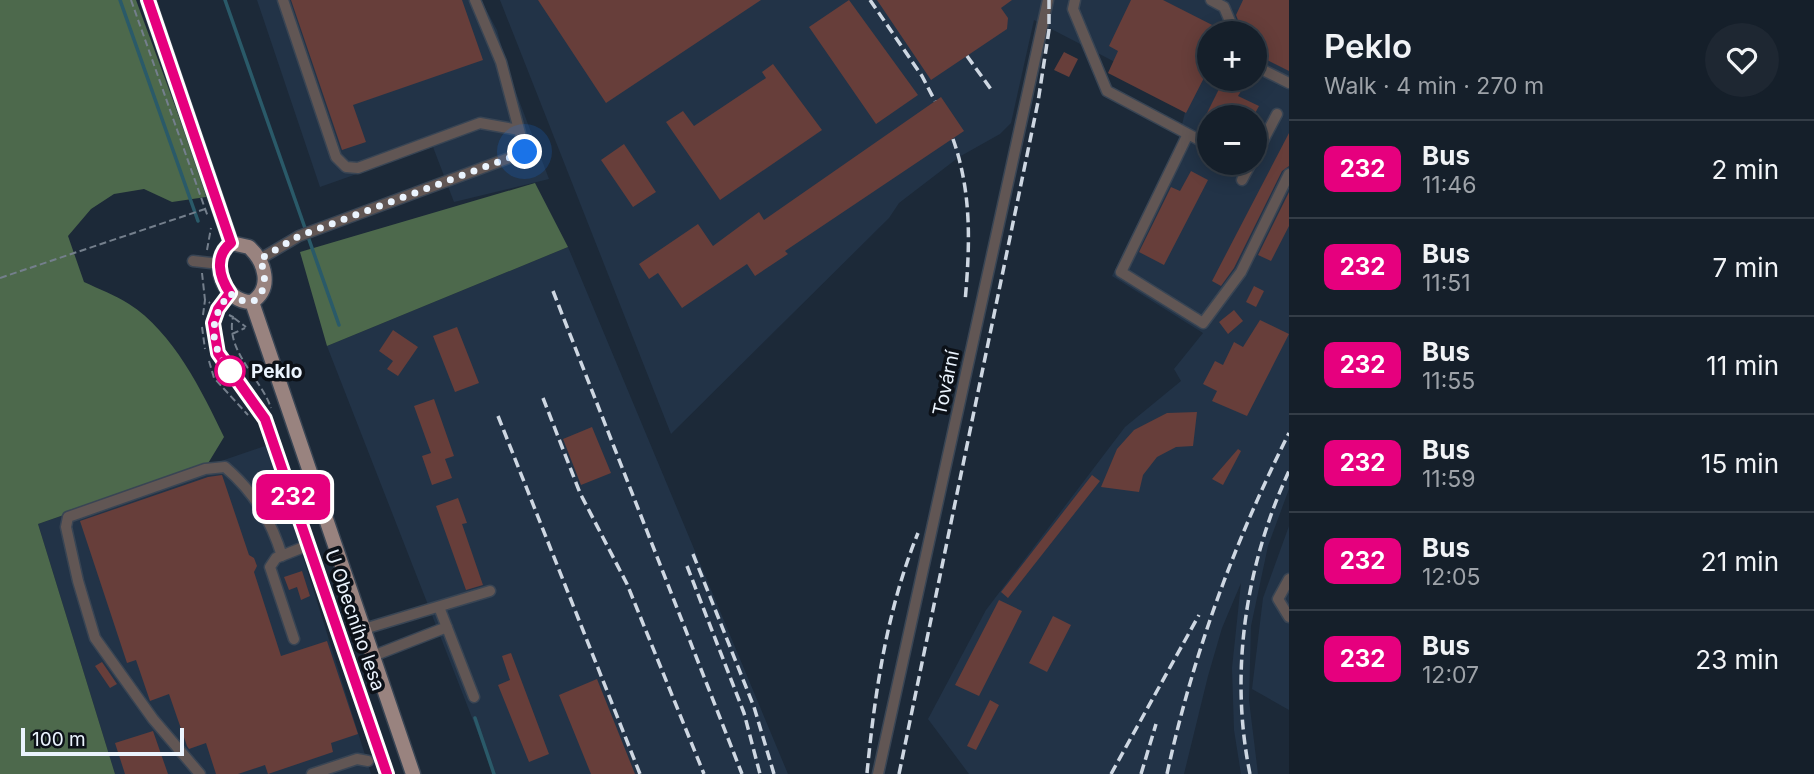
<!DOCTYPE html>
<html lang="en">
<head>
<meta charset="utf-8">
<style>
	body { margin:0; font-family:Inter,sans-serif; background:#1e2732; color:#f1f3f6; height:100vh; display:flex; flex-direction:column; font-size:26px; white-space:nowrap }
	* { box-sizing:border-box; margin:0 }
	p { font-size:23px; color:#9da2a8 }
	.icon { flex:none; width:38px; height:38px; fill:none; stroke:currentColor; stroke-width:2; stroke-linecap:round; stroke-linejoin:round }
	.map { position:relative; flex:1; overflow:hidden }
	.sheet { display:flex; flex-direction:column; background:#151f2a; width:525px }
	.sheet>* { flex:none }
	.badge { padding:0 14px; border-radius:10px; font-size:24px; line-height:46px }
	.buttons { position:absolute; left:1197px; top:21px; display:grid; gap:14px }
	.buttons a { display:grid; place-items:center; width:70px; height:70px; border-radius:50%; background:#151f2a; box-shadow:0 4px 18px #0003,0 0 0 2px #343d47; font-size:35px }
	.scale { position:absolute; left:21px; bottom:18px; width:163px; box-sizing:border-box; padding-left:7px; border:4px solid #ebf4fe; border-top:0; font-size:19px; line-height:24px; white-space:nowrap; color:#ebf4fe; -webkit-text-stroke:5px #0c1118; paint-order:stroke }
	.you { position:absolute; width:35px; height:35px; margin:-18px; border:5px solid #fff; border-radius:50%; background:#1a73e8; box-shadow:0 0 0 10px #1a73e833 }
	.map>.badge { position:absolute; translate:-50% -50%; box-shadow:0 0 0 4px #fff }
	.round { display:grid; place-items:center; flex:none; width:74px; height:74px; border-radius:37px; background:#1e2732 }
	.summary { display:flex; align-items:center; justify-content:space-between; height:119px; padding:0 35px }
	h1 { font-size:33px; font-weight:600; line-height:52px }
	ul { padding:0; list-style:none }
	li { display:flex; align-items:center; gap:21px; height:98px; padding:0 35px; border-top:2px solid #343d47 }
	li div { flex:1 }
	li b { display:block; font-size:26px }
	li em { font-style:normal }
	li .badge { min-width:77px; font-weight:700; text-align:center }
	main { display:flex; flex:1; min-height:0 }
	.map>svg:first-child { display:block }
	.built { fill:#223347; fill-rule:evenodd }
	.forest { fill:#4d694c }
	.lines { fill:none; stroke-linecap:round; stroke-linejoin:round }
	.stream { stroke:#2a5a69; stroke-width:3.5 }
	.building { fill:#673e3a }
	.minor-casing { stroke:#394554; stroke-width:13 }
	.major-casing { stroke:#394554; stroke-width:17 }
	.path { stroke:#747f8c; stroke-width:2; stroke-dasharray:7 3.5; stroke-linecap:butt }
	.minor { stroke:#615654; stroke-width:10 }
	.major { stroke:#99837f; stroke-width:14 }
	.rail { stroke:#ced7e2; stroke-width:3.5; stroke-dasharray:10 5; stroke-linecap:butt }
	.line-casing { stroke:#fff; stroke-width:16 }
	.line { stroke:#e6007e; stroke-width:10 }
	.walk { stroke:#ebf4fe; stroke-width:7; stroke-dasharray:0 12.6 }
	.stop-dot { fill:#fff; stroke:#e6007e; stroke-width:3.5 }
	.labels { text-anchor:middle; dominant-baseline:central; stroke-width:7; stroke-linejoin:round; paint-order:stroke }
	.stop-label { font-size:19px; font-weight:bold; fill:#ebf4fe; stroke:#0c1118; text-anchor:start }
	.street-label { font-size:19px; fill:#ebf4fe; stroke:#0c1118 }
</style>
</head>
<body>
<main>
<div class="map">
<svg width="1289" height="774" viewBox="0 0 1289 774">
	<rect width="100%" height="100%" fill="#1c2938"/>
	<path class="built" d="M257 0H481L497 30 510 77 549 179 454 202 433 147 320 187Z
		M500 0H1289V489L1268 546 1251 626 1249 700 1258 774H1241L1234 730 1232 668 1241 583 1222 628 1208 676 1184 774H969L928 719 986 610 1125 427 1181 381 1174 369 1203 333 1112 276 1178 141 1188 100 1034 20 1011 123 1000 134 959 157 899 203 889 218 671 434ZM1209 33H1255V79H1209ZM1209 117H1255V163H1209Z
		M568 247 788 774H494L327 346Z
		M268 445 371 774H115L38 524Z
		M1289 526V710L1252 689 1263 598Z"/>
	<path class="forest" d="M0 0H136L202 179 206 197 172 202 144 189 114 194 91 209 68 236 84 282C99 289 115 295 129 304 173 332 202 391 224 437L207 465 38 524 115 774H0Z
		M535 183 568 247 327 346 300 252Z"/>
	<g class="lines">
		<path class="stream" d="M120 0 198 221
			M225 0 339 325
			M475 718 494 774"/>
	</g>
	<path class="building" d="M291 0H462L483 60 353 105 366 142 342 150Z
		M538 0H761L606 103Z
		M849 0 918 95 876 124 809 27Z
		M877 0H1012L1001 8 1008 18 1007 29 931 80Z
		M1131 0H1163L1226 32 1209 33V68L1186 113 1108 73 1118 51 1109 46Z
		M1243 0H1289V71L1261 57 1267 46 1255 40V33H1243L1236 15Z
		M1064 52 1078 59 1069 77 1054 70Z
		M773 64 822 130 720 200 666 122 683 111 694 126 766 78 762 72Z
		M1224 79 1243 88 1238 96 1259 106 1253 117H1205Z
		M941 97 964 131 785 251 788 254 755 276 747 264 682 308 658 273 649 279 639 264 698 224 713 246 759 212 764 220Z
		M1289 133V166L1282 171 1234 268 1221 286 1212 281Z
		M624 144 656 192 633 207 601 160Z
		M1191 171 1208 180 1164 265 1139 252 1171 187 1180 191Z
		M1289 192V226L1271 261 1258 255Z
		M1254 286 1264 291 1256 307 1246 302Z
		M1234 310 1243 321 1228 334 1219 322Z
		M1260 320 1289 334 1247 416 1212 401 1217 391 1203 384 1215 361 1223 365 1234 342 1243 347Z
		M457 327 479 383 455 392 433 336Z
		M393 330 418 347 398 376 387 369 393 361 379 351Z
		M434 399 454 456 445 459 452 478 432 485 422 456 431 453 414 406Z
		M1197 412 1193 446 1176 447 1157 457 1143 475 1139 492 1101 487 1117 449 1134 430 1167 413Z
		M592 427 611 473 581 485 563 439Z
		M1238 449 1241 451 1223 485 1212 479Z
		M222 475 249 555 254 558 257 566 254 572 281 656 327 641 358 734 331 743 333 752 268 774 265 765 238 774H216L206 743 189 749 187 746 169 694 150 701 136 660 127 663 80 521 208 477Z
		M1092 475 1100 481 1008 598 1001 592Z
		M458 498 467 523 462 524 483 585 466 590 436 506Z
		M302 571 310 596 301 600 297 587 289 590 284 577Z
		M999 600 1022 611 979 696 955 685Z
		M1053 616 1071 625 1047 672 1029 663Z
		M511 653 549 754 529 762 498 685 510 680 502 656Z
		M102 662 117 684 110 688 95 666Z
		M597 679 635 774H591L559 695Z
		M990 700 999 705 976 750 967 746Z
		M153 731 168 774H125L115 743Z"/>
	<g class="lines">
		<defs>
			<path id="minor" d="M283 0 336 157 346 167 358 168 480 123 519 130
				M1075 0 1073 9 1107 91 1188 134 1121 272 1203 323 1241 272 1289 174
				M1211 0 1224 7 1235 33
				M1255 66 1289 83
				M1188 134 1209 145
				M1255 156 1277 114
				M1242 180 1251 163
				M260 259 299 236 525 152 501 62 475 0
				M193 261 220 264
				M230 293 218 309 213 323 218 353 265 419 387 774
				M1289 579 1278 599 1289 617
				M439 607 474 697
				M364 629 490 591
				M294 639 270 567 276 558 309 545
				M373 656 447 627
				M200 774 153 719 95 638 78 581 66 527 68 517 205 469 225 467C254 492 271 520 282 556
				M312 774 357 759 368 761
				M878 774 1048 0"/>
			<path id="major" d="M148 0 231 243
				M231 243 249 247C265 262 273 288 252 302 224 303 207 261 231 243Z
				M252 302 413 774"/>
		</defs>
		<use href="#minor" class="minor-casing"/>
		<use href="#major" class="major-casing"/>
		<path class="path" d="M131 0 208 217
			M207 250 211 228
			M202 273 205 300 210 303
			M0 278 205 209
			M203 315 205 300
			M229 315 233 317C225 351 261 378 271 408
			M234 318 246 327
			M202 327 205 349
			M232 334 245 328
			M209 361 214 378 248 415"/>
		<use href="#minor" class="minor"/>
		<use href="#major" class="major"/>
		<path class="rail" d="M870 0 922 76 935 101
			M967 56 993 92
			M953 139C972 193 970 245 965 302
			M553 291 742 774
			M543 398 580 493 627 584 704 774
			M498 416 640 774
			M693 554 754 707 774 774
			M687 566 744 713 760 774
			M867 773C875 691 887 609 918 533
			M899 774 1038 102 1049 30V0
			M1111 774 1199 615
			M1141 774 1156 724
			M1167 774C1193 654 1234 543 1289 433
			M1250 774C1229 672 1246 564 1289 471"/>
	</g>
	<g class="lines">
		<defs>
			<path id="line" d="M148 0 231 243C214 256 219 277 230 293L218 309 213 323 218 353 265 419 387 774"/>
		</defs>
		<use href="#line" class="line-casing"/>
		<use href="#line" class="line"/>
		<path class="walk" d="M230 371C209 344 208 320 230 293L238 300 252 302C268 292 266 275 260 259L299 236 525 152"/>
	</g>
	<circle class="stop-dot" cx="230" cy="371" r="14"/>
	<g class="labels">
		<g class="stop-label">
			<text x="251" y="371">Peklo</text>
		</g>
		<g class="street-label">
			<text transform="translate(946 383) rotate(-78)">Tovární</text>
			<text transform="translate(355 620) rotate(71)">U Obecního lesa</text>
		</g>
	</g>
</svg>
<div class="buttons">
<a>+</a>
<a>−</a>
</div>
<div class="scale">100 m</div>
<div class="you" style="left:525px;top:152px"></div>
<b class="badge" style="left:293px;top:497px;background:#e6007e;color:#fff">232</b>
</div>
<section class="sheet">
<div class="summary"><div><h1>Peklo</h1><p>Walk · 4 min · 270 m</p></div><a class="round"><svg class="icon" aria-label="heart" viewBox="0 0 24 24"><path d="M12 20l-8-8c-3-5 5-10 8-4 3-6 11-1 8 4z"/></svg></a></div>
<ul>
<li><span class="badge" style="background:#e6007e;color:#fff">232</span><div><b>Bus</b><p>11:46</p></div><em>2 min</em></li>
<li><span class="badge" style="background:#e6007e;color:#fff">232</span><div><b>Bus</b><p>11:51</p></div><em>7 min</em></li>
<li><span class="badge" style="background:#e6007e;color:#fff">232</span><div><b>Bus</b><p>11:55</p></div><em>11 min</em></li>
<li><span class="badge" style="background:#e6007e;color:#fff">232</span><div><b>Bus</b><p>11:59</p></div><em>15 min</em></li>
<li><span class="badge" style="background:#e6007e;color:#fff">232</span><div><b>Bus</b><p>12:05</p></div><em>21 min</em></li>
<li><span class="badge" style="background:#e6007e;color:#fff">232</span><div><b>Bus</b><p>12:07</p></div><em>23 min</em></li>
</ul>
</section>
</main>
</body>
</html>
